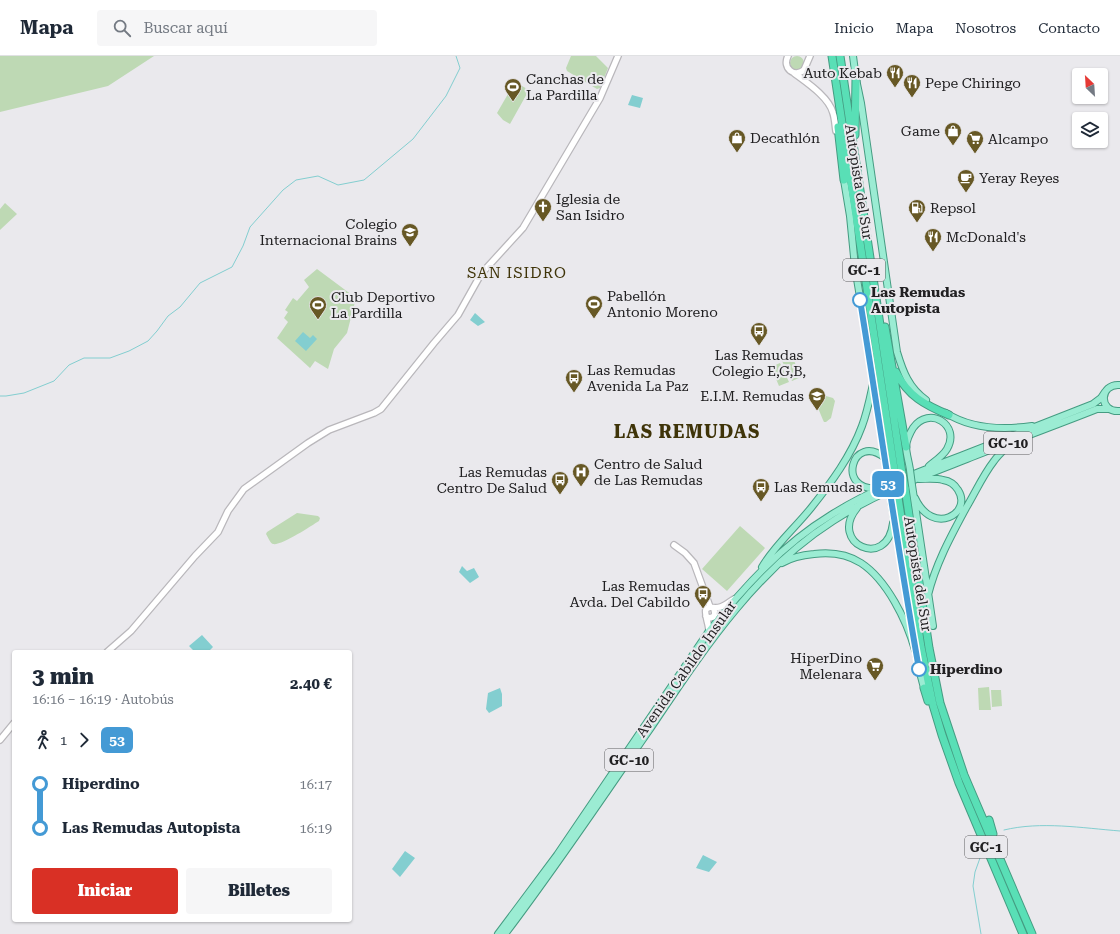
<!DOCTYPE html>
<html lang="es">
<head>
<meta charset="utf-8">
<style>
	body { margin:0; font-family:"Roboto Serif",serif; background:#f6f6f7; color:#1f2937; height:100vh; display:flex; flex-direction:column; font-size:15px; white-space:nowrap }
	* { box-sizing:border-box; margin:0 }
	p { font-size:13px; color:#747a83 }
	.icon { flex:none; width:22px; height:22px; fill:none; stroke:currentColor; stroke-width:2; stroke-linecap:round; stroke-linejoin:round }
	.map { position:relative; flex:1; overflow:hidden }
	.panel { position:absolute; left:12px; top:594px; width:340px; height:272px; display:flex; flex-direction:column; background:#fff; border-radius:4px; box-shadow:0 1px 3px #0004 }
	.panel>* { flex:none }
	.badge { padding:0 8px; border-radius:6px; font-size:14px; line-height:26px }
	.needle { width:26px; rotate:335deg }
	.controls { position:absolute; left:1072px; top:12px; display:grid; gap:8px }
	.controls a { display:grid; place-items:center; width:36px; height:36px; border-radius:4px; background:#fff; box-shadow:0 1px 3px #0004; font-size:20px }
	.map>.badge { position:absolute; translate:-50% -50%; box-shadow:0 0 0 2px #fff }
	.legs { display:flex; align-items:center; gap:6px; height:44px; padding:0 20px; font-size:13px }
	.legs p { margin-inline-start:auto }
	.overview { display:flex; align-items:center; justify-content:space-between; height:68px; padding:0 20px }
	h1 { font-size:22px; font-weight:800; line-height:30px }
	.button { display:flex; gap:8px; margin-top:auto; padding:8px 20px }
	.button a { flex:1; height:46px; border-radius:4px; background:#d93025; color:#fff; font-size:16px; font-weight:800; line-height:46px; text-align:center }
	.button a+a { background:#f6f6f7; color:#1f2937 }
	ul { padding:0 20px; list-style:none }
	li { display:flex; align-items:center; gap:14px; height:44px; font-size:15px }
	li i { display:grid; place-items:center; width:6px; height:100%; margin:0 5px; background:currentColor }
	li i::after { content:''; width:10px; height:10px; margin:-5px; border:3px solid; border-radius:50%; background:#fff }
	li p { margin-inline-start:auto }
	li:first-child i { background:linear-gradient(#0000 50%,currentColor 0) }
	li:last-child i { background:linear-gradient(currentColor 50%,#0000 0) }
	header { display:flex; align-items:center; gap:24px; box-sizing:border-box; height:56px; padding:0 20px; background:#fff; border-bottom:1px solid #e0e1e3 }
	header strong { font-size:19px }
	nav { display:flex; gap:22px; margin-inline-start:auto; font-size:14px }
	.search { width:280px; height:36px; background:#f6f6f7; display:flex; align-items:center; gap:10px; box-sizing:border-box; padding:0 14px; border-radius:4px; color:#747a83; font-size:15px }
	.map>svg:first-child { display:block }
	.green { fill:#bed9b4 }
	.water { fill:#83ced0 }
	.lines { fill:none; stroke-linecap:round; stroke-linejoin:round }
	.stream { stroke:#83ced0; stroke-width:1 }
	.secondary-casing { stroke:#b9b7bb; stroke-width:8 }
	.primary-casing { stroke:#459c82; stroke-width:8 }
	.highway-casing { stroke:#459c82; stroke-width:9 }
	.secondary { stroke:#fff; stroke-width:5.5 }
	.primary { stroke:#9becd3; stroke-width:6 }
	.highway { stroke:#59dfb6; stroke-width:7 }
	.primary-bridge-casing { stroke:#459c82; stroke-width:8; stroke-linecap:butt }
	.highway-bridge-casing { stroke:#459c82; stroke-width:9; stroke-linecap:butt }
	.primary-bridge { stroke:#9becd3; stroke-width:6 }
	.highway-bridge { stroke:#59dfb6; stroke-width:7 }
	.line-1-casing { stroke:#fff; stroke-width:9 }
	.line-1 { stroke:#449ad5; stroke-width:6 }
	.stop-1-dot { fill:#fff; stroke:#449ad5; stroke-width:2 }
	.labels { text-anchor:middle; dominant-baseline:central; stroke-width:4; stroke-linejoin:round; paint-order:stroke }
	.shield { fill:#eae9ed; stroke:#5d5c5f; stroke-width:1 }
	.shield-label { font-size:13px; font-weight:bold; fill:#212022 }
	.poi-label { font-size:14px; fill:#212022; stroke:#eae9ed; text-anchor:start }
	.street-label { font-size:14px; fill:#212022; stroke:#eae9ed }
	.stop-label { font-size:14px; font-weight:bold; fill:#212022; stroke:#eae9ed; text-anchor:start }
	.neighbourhood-label { font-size:15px; letter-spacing:1px; fill:#3f3409; stroke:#eae9ed }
	.district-label { font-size:18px; font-weight:bold; letter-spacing:1px; fill:#3f3409; stroke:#eae9ed }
</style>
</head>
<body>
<header>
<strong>Mapa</strong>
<div class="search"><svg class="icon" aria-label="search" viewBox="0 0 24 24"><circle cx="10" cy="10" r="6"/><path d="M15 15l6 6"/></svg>Buscar aquí</div>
<nav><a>Inicio</a><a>Mapa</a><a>Nosotros</a><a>Contacto</a></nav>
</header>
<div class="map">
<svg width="1120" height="878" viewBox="0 0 1120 878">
	<rect width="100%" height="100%" fill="#eae9ed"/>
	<path class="green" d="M790 7a7 7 0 1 1 14 0a7 7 0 1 1-14 0Z
		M0 0H154L108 30 0 56Z
		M571 0H596L608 12 600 32 597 33 567 15 566 12Z
		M515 26 529 34 510 68 503 64 497 57Z
		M5 147 17 158 0 174V153Z
		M317 213 356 242 347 277 334 293 328 313 315 305 310 312 277 282 288 266 284 262 288 256 285 254 293 242 297 245 309 231 304 224Z
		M792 300 801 321 792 325 782 305Z
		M780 307 789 326 779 330 771 311Z
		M819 338 833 342 835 345 831 362 826 366H824L823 364 813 340Z
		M297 457 318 460 320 462 319 465C311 470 281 490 273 488 270 487 268 481 266 478L267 476Z
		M740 470 765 492 727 535 702 513Z
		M989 631 991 654H979L978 632Z
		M991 634H1001L1002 650 992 651Z"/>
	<path class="water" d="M632 39 643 42 640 52 628 49Z
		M475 257 485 266 478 270 470 264Z
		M303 276 310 282 313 279 317 283 306 295 295 285Z
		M462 510 467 515 474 512 479 521 470 527 459 516Z
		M202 579 213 591 208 596H195L189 590Z
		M500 632 502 638V650L489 657 486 653 488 637Z
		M405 795 415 802 400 821 392 813Z
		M703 799 717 806 709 816 696 812Z"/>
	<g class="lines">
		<path class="stream" d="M0 340H6L24 337 54 325 69 309 84 302H110L129 295 148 285 157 275 168 260 180 251 200 227 232 211 243 190 250 171 283 134 296 124 318 120 338 129 364 124 413 83 446 40 460 12 456 0
			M1004 774C1041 765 1082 772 1120 775
			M980 802 975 816 973 830 981 878"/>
		<defs>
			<path id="secondary" d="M788 0C782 12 794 22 804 14L810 0
				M794 17C806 26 829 41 833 57 835 63 835 69 836 75
				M674 489 685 497 694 507 710 551
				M706 560 709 562 713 561 715 558 714 553
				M709 575C709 568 704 558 706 553L710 551C720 554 725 549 734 543
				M107 596 131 575 195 500 218 476 228 455 244 433 308 387 329 374 374 357 381 353 434 287 458 259 481 218 523 172 600 42 618 0
				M0 684 14 667"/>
			<path id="primary" d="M853 0 856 23 861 47 897 296C903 316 909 332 926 344
				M844 124 850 160 855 211 874 325 888 422
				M1120 329C1099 327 1098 357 1120 355
				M946 357C971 373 1003 374 1032 370
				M910 414C909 406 906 397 906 390 907 383 910 377 913 372 929 349 961 369 947 393 943 400 935 405 929 410
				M912 429 933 570
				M879 432C835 437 852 375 885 402
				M890 438 913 576
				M915 442C933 481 973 457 958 434 955 429 950 425 943 424 936 422 927 423 919 423
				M857 452C828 487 887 515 893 467
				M782 507C792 501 803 499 814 498 830 496 847 498 861 507 887 524 907 565 915 594
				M762 511C775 489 795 472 811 452 831 427 851 400 862 370 867 357 870 342 873 328
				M928 539C936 507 951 480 966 452 975 437 983 419 994 405 999 398 1005 393 1011 387
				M915 591 919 613 924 632
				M498 878 557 799 709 575C744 531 782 489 831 459 872 433 918 416 963 399 1006 382 1050 365 1093 348L1101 342 1105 336
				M505 878C556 811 602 742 650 673 702 596 753 516 833 465 874 438 921 421 967 403 1010 386 1054 370 1097 353H1109"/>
			<path id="highway" d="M832 0 895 419
				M840 0 902 417
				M838 71 844 124
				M855 79 856 23
				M885 271 906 391
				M896 316C908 340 925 349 949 359
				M905 432 929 592 940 647 964 719 1032 878
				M897 435 921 591 933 649 942 679 959 727 1023 878
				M924 632 928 645
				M989 764 993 778"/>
		</defs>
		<use href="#secondary" class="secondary-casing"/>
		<use href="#primary" class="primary-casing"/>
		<use href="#highway" class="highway-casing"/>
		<use href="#secondary" class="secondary"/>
		<use href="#primary" class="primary"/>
		<use href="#highway" class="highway"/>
		<defs>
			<path id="primary-bridge" d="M910 414 912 429
				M888 422 890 438"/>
			<path id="highway-bridge" d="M902 417 905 432
				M895 419 897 435"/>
		</defs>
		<use href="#primary-bridge" class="primary-bridge-casing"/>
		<use href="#highway-bridge" class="highway-bridge-casing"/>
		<use href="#primary-bridge" class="primary-bridge"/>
		<use href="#highway-bridge" class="highway-bridge"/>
	</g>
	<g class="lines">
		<defs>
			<path id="line-1" d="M860 244C880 367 897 490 919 613"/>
		</defs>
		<use href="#line-1" class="line-1-casing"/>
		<use href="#line-1" class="line-1"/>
	</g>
	<defs>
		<symbol id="restaurant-pin" viewBox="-11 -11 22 30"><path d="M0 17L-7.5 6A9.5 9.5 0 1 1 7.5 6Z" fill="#675825" stroke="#eae9ed"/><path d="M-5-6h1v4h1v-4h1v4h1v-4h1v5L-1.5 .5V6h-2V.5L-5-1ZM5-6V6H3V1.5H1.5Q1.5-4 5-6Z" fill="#fff"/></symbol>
		<symbol id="stadium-pin" viewBox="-11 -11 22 30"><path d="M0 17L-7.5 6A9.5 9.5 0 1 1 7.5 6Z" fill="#675825" stroke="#eae9ed"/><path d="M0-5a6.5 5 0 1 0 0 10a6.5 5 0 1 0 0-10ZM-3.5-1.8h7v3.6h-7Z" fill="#fff"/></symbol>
		<symbol id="shop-pin" viewBox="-11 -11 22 30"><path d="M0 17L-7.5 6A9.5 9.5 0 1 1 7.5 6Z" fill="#675825" stroke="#eae9ed"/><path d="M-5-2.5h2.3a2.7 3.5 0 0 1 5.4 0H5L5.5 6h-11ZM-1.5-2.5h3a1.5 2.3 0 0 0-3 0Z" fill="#fff"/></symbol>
		<symbol id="supermarket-pin" viewBox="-11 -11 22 30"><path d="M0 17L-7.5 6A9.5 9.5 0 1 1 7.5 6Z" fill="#675825" stroke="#eae9ed"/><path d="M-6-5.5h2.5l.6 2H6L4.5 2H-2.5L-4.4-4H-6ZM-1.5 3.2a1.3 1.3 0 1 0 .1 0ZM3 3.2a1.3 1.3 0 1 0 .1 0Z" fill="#fff"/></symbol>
		<symbol id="cafe-pin" viewBox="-11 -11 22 30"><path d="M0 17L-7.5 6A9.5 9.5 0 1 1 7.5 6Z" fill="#675825" stroke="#eae9ed"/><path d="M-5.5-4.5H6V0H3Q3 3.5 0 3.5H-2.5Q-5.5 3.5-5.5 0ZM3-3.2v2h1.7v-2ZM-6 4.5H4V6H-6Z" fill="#fff"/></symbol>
		<symbol id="church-pin" viewBox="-11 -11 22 30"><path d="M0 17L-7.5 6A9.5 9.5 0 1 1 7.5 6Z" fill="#675825" stroke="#eae9ed"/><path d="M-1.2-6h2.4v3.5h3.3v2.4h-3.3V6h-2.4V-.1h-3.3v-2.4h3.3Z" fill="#fff"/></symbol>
		<symbol id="fuel-pin" viewBox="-11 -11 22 30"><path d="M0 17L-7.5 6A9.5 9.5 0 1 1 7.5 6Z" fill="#675825" stroke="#eae9ed"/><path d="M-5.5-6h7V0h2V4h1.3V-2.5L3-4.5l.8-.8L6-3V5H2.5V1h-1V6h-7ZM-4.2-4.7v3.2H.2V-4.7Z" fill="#fff"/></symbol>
		<symbol id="school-pin" viewBox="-11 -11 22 30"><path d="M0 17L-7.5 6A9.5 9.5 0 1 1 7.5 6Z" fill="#675825" stroke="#eae9ed"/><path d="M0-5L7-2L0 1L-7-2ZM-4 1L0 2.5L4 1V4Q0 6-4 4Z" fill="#fff"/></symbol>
		<symbol id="bus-pin" viewBox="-11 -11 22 30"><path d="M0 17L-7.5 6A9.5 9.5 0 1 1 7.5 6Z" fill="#675825" stroke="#eae9ed"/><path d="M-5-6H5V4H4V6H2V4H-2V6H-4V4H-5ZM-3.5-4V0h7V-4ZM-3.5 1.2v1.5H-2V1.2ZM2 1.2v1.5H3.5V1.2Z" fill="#fff"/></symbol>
		<symbol id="hospital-pin" viewBox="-11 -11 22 30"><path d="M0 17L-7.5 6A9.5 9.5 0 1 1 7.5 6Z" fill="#675825" stroke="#eae9ed"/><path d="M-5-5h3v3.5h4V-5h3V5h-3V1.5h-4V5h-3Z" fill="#fff"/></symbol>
	</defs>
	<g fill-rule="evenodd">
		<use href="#restaurant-pin" x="885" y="7" width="20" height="27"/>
		<use href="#restaurant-pin" x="902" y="17" width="20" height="27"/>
		<use href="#stadium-pin" x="503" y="21" width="20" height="27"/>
		<use href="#shop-pin" x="943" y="65" width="20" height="27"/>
		<use href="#shop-pin" x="727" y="72" width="20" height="27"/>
		<use href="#supermarket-pin" x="965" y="73" width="20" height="27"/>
		<use href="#cafe-pin" x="956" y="112" width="20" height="27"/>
		<use href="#church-pin" x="533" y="141" width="20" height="27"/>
		<use href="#fuel-pin" x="907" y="142" width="20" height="27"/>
		<use href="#school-pin" x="400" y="166" width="20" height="27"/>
		<use href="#restaurant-pin" x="923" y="171" width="20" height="27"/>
		<use href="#stadium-pin" x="584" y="238" width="20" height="27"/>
		<use href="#stadium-pin" x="308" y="239" width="20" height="27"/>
		<use href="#bus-pin" x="749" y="265" width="20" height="27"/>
		<use href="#bus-pin" x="564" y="312" width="20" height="27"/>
		<use href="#school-pin" x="807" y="330" width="20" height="27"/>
		<use href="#hospital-pin" x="571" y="406" width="20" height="27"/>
		<use href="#bus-pin" x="550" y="414" width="20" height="27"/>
		<use href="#bus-pin" x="751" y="421" width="20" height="27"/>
		<use href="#bus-pin" x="693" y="528" width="20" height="27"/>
		<use href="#supermarket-pin" x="865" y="600" width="20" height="27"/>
	</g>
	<g class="stop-1-dot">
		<circle cx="860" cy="244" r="7"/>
		<circle cx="919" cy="613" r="7"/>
	</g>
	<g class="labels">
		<g class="shield">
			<rect x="843" y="203" width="42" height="22" rx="3"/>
			<rect x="984" y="376" width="48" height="22" rx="3"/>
			<rect x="605" y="693" width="48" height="22" rx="3"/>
			<rect x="965" y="780" width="42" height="22" rx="3"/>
		</g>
		<g class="shield-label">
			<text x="864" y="214">GC-1</text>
			<text x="1008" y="387">GC-10</text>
			<text x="629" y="704">GC-10</text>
			<text x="986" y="791">GC-1</text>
		</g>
		<g class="poi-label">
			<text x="882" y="17" text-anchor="end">Auto Kebab</text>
			<text x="526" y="23">Canchas de<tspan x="526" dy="16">La Pardilla</tspan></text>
			<text x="925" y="27">Pepe Chiringo</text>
			<text x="940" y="75" text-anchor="end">Game</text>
			<text x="750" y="82">Decathlón</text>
			<text x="988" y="83">Alcampo</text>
			<text x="979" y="122">Yeray Reyes</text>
			<text x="556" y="143">Iglesia de<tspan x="556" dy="16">San Isidro</tspan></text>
			<text x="930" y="152">Repsol</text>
			<text x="397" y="168" text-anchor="end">Colegio<tspan x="397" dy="16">Internacional Brains</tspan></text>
			<text x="946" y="181">McDonald's</text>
			<text x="607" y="240">Pabellón<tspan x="607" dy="16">Antonio Moreno</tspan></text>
			<text x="331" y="241">Club Deportivo<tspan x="331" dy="16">La Pardilla</tspan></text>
			<text x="759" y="299" text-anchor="middle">Las Remudas<tspan x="759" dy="16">Colegio E,G,B,</tspan></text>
			<text x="587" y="314">Las Remudas<tspan x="587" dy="16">Avenida La Paz</tspan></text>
			<text x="804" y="340" text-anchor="end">E.I.M. Remudas</text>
			<text x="594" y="408">Centro de Salud<tspan x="594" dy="16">de Las Remudas</tspan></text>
			<text x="547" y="416" text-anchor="end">Las Remudas<tspan x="547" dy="16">Centro De Salud</tspan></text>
			<text x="774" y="431">Las Remudas</text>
			<text x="690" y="530" text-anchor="end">Las Remudas<tspan x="690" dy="16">Avda. Del Cabildo</tspan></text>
			<text x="862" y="602" text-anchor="end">HiperDino<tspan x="862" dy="16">Melenara</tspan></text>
		</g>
		<g class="street-label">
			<text transform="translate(859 126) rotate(81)">Autopista del Sur</text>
			<text transform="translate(918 518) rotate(81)">Autopista del Sur</text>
			<text transform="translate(686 613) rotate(-55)">Avenida Cabildo Insular</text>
		</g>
		<g class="stop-label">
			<text x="871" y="236">Las Remudas<tspan x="871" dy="16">Autopista</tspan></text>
			<text x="930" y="613">Hiperdino</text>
		</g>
		<g class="neighbourhood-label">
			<text x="517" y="217">SAN ISIDRO</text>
		</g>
		<g class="district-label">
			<text x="687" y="375">LAS REMUDAS</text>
		</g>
	</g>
</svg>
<div class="controls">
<a><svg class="needle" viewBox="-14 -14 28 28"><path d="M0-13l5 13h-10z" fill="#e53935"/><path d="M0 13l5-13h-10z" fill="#747a83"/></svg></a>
<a><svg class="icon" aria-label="layers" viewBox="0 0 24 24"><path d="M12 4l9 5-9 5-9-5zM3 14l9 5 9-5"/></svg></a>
</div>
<b class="badge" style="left:888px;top:428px;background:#449ad5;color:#fff">53</b>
<section class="panel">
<div class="overview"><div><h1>3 min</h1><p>16:16 – 16:19 · Autobús</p></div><b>2.40 €</b></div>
<div class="legs"><svg class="icon" aria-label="walk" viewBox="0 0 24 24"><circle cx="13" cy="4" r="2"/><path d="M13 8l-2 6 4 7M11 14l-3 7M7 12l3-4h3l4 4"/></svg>1<svg class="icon" aria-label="forward" viewBox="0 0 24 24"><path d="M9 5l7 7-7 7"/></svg><b class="badge" style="background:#449ad5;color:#fff">53</b></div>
<ul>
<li><i style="color:#449ad5"></i><b>Hiperdino</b><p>16:17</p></li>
<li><i style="color:#449ad5"></i><b>Las Remudas Autopista</b><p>16:19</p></li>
</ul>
<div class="button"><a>Iniciar</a><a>Billetes</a></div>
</section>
</div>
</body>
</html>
